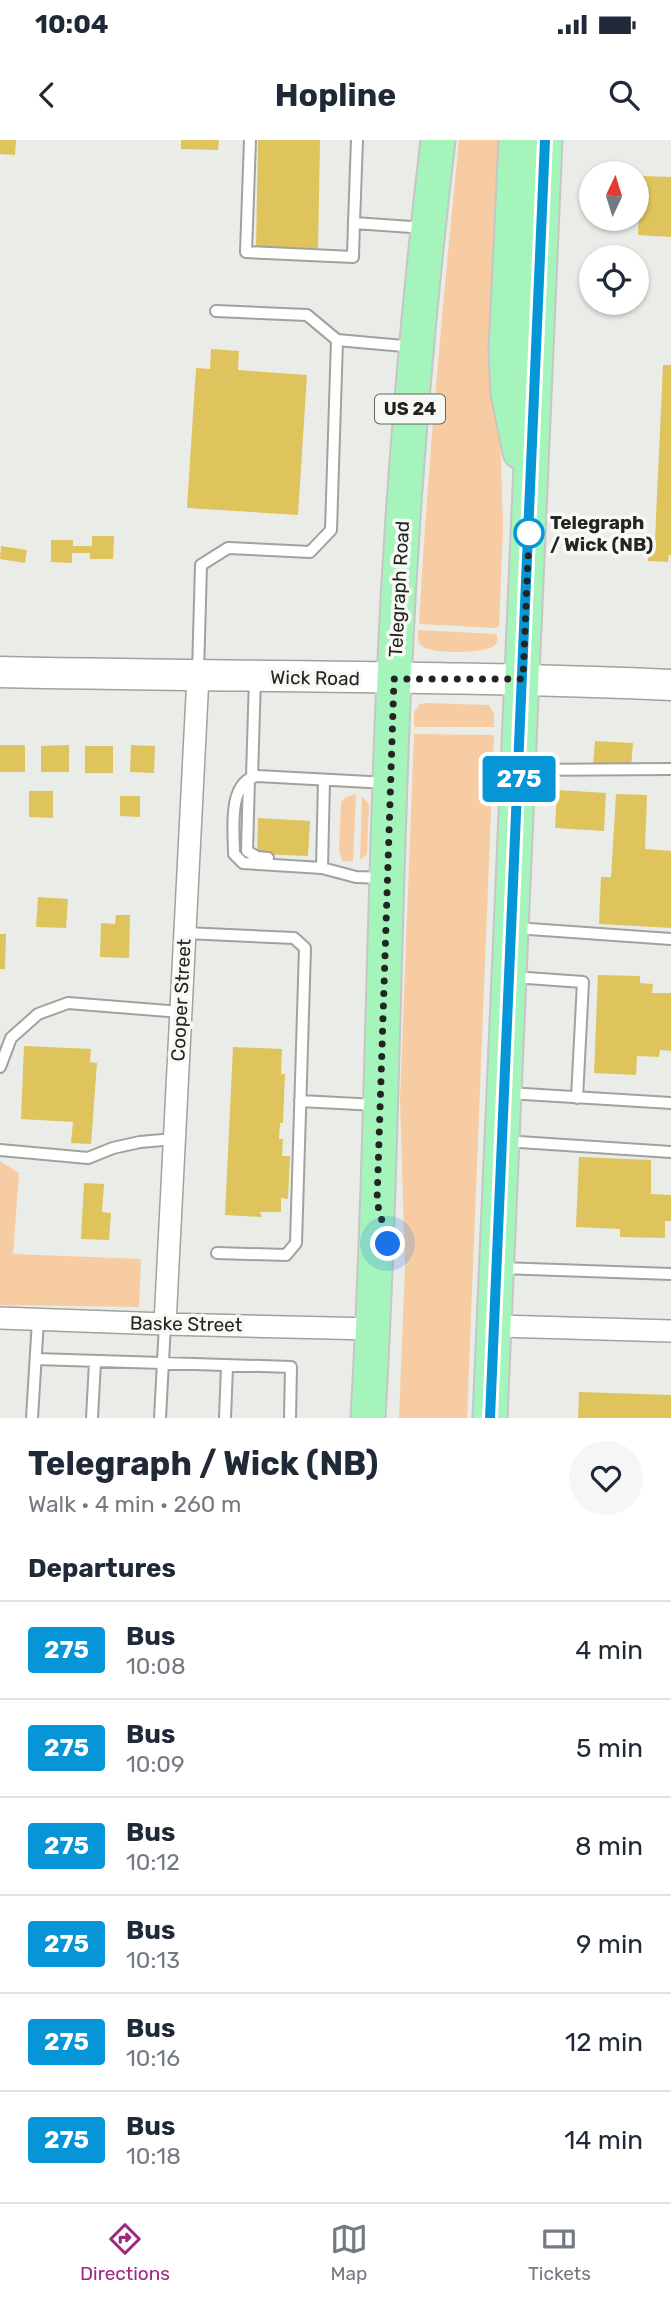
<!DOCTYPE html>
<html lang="en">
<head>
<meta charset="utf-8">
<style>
	body { margin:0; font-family:Rubik,sans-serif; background:#f6f6f7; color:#1f2937; height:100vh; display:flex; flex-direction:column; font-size:26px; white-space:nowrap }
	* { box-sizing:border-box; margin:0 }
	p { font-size:23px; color:#747a83 }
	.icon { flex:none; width:38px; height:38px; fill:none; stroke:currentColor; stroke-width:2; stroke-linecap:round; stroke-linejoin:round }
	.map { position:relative; height:1278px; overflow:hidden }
	.drawer { display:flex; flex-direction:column; background:#fff; flex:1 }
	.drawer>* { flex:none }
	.badge { padding:0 14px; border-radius:5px; font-size:24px; line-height:46px }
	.needle { width:46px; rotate:4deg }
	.buttons { position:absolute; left:579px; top:21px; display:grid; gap:14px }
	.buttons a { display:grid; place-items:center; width:70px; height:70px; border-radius:50%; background:#fff; box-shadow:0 2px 5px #0004; font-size:35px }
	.you { position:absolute; width:35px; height:35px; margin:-18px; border:5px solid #fff; border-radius:50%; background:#1a73e8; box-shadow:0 0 0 10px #1a73e833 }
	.map>.badge { position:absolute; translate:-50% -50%; box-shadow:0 0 0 4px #fff }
	h2 { padding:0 28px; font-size:26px; line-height:63px }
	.round { display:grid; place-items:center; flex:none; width:74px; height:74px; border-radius:37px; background:#f6f6f7 }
	.head { display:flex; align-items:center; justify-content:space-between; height:119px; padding:0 28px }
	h1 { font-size:33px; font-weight:700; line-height:52px }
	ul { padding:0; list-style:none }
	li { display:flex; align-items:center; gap:21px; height:98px; padding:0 28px; border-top:2px solid #e0e1e3 }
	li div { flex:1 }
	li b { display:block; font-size:26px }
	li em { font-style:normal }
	li .badge { min-width:77px; font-weight:700; text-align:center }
	.status { display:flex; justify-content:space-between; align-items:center; height:49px; padding:0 35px; background:#fff; direction:ltr }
	.status svg { height:19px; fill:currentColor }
	header { display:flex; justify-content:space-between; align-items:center; height:91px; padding:0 28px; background:#fff; font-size:32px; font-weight:700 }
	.tab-bar { display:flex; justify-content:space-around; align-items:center; height:98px; border-top:2px solid #e0e1e3; background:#fff; font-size:19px; color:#747a83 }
	.tab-bar a { display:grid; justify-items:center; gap:4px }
	.tab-bar .on { color:#a02881 }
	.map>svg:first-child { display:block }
	.green { fill:#f7cca3 }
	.building { fill:#dfc35d }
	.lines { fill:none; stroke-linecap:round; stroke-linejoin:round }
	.lane-casing { stroke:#a0a29e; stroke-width:14 }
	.street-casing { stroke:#a0a29e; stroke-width:24 }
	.secondary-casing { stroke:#a0a29e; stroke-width:33 }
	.primary-casing { stroke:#c6c6c6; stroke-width:37 }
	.lane { stroke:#fff; stroke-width:10 }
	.street { stroke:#fff; stroke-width:21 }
	.secondary { stroke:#fff; stroke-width:30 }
	.primary { stroke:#a4f4bc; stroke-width:33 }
	.line-casing { stroke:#fff; stroke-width:16 }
	.line { stroke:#0696d7; stroke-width:10 }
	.walk { stroke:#242523; stroke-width:7; stroke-dasharray:0 12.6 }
	.stop-dot { fill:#fff; stroke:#0696d7; stroke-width:3.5 }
	.labels { text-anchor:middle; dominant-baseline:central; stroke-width:7; stroke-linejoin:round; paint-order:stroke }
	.shield { fill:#f7f9f5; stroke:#636562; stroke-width:2 }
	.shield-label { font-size:18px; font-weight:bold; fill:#242523 }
	.stop-label { font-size:19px; font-weight:bold; fill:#242523; stroke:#f7f9f5; text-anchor:start }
	.street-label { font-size:19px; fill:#242523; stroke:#f7f9f5 }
</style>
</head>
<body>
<div class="status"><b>10:04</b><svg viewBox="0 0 49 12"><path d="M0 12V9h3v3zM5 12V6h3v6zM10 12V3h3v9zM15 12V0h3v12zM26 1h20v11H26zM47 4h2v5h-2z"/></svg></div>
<header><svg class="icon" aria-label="back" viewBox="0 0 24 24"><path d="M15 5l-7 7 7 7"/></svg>Hopline<svg class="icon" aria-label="search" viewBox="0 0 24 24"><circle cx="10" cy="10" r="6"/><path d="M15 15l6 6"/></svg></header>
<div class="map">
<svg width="671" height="1278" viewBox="0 0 671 1278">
	<rect width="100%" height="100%" fill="#eaece7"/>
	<path class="green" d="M459 0H507L498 224 503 388 499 487 494 488 419 484C428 322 443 161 459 0Z
		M418 490 497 494C497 499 498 501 495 505 487 514 430 514 422 506 417 502 418 496 418 490Z
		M426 563 489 565 494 574V587H414V572L420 564Z
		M414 594 494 595 467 1278H399L405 1128 400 960Z
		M356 654 353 722 342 721 339 709 341 662 346 657Z
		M362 656 369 665 367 714 360 720Z
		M0 1021 19 1033 13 1114 141 1119 139 1167 0 1165Z"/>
	<path class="building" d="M0 0H16L15 15 0 14Z
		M181 0H219L218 10 181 9Z
		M258 0H320L318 109 256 108Z
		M640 36 671 37V97L638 95Z
		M211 209 239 211 238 230 307 235 298 375 187 368 196 228 210 229Z
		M663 225H671V415H669L668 422 648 421V400H655Z
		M92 396H114L113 419H90V413H72V423L51 422V400H73V406H92Z
		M1 406 27 410 25 423 0 419Z
		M595 601 633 603 631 628 593 625Z
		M0 605H25V632H0Z
		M69 605V632H41V606Z
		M131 605 155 606 154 633 130 632Z
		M85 606H113V633H85Z
		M557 650 606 653 604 691 555 688Z
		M29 651H53V678L29 677Z
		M616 654 647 655 645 709 671 711V788L599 784 601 737H611Z
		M120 656H140V677L120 676Z
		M258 678 310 681 308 716 257 714Z
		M38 757 68 759 66 788 36 787Z
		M116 775H130L129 818 100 817 101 783 115 784Z
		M0 794H6L5 829H0Z
		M598 835 640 836V843L653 844 652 853H671V911L660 910 659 917 637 916 636 935 594 933Z
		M24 906 91 909 90 922 97 923 91 1004 71 1003 73 982 21 979Z
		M233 907 282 909 281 934H285L283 983H280L279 999H283L282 1016H290L288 1059 281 1058V1072H260L262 1077 225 1075Z
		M579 1017 651 1020V1054L671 1055V1081H665V1098L620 1097V1089L576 1087Z
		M84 1043 104 1044 102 1072 111 1073 109 1100 81 1099Z
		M579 1252 671 1255V1278H578Z"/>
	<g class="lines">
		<defs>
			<path id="lane" d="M250 0 246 112 353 117 354 83
				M357 0 354 83 426 88
				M337 200 415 207
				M198 533 201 425 228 408 310 412 331 390 337 200 307 175 216 171
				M522 630 671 629
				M252 637 255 537
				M249 639 247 711 257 717 268 718
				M322 728 324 640
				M384 738 356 737 322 728 243 723 234 714C234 691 227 642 257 636L388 643
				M515 788 671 799
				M185 793 294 798 305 808 296 1103 286 1115 217 1113
				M513 837 583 842 577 958
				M0 927 11 898 38 874 68 863 181 872
				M508 953 671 963
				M300 961 377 965
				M505 1001 671 1012
				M0 1010 88 1018 113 1008 140 1002 174 999
				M499 1128 671 1134
				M36 1219 291 1227 290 1278
				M32 1278 38 1180
				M92 1278 95 1222
				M160 1278 165 1184
				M225 1278 227 1226"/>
			<path id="street" d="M0 1178 165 1184 373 1189
				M165 1184 198 536
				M495 1186 671 1191"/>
			<path id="secondary" d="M0 532C224 537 448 535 671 545"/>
			<path id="primary" d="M516 0 506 211 508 253 520 312
				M368 1278C382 1032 383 785 394 539 402 358 417 179 438 0
				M490 1278 545 0"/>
		</defs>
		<use href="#lane" class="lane-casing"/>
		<use href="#street" class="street-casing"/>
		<use href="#secondary" class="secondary-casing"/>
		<use href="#primary" class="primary-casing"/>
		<use href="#lane" class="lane"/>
		<use href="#street" class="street"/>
		<use href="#secondary" class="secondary"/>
		<use href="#primary" class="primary"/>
	</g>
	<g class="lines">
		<defs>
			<path id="line" d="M490 1278 545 0"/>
		</defs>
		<use href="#line" class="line-casing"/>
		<use href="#line" class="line"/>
		<path class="walk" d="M388 1104 377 1062 394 539H523L529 393"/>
	</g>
	<circle class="stop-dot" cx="529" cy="393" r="14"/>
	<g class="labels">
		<rect class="shield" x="375" y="254.5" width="70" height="29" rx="5"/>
		<g class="shield-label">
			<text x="410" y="269">US 24</text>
		</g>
		<g class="stop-label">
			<text x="550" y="382">Telegraph<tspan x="550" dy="22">/ Wick (NB)</tspan></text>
		</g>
		<g class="street-label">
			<text transform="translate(399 449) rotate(-87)">Telegraph Road</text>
			<text transform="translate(315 538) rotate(1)">Wick Road</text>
			<text transform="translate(181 860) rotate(-87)">Cooper Street</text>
			<text transform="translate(186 1184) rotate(1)">Baske Street</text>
		</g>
	</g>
</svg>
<div class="buttons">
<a><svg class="needle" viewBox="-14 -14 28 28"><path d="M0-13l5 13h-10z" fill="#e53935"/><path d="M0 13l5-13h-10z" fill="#747a83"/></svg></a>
<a><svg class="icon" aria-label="locate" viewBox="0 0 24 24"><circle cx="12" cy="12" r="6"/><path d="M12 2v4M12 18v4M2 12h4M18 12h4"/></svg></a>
</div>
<div class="you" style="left:388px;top:1104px"></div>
<b class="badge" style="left:519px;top:639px;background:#0696d7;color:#fff">275</b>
</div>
<section class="drawer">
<div class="head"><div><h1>Telegraph / Wick (NB)</h1><p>Walk · 4 min · 260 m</p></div><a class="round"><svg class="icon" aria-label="heart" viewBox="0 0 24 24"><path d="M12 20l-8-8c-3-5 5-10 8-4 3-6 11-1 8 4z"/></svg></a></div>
<h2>Departures</h2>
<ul>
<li><span class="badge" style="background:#0696d7;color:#fff">275</span><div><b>Bus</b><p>10:08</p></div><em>4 min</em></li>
<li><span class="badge" style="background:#0696d7;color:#fff">275</span><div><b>Bus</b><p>10:09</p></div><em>5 min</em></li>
<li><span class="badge" style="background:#0696d7;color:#fff">275</span><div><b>Bus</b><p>10:12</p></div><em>8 min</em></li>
<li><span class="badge" style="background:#0696d7;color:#fff">275</span><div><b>Bus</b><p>10:13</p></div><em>9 min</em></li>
<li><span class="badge" style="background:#0696d7;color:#fff">275</span><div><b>Bus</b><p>10:16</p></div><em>12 min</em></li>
<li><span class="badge" style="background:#0696d7;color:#fff">275</span><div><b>Bus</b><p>10:18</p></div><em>14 min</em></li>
</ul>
</section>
<nav class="tab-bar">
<a class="on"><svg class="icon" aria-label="directions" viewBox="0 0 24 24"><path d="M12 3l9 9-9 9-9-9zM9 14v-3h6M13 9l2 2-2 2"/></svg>Directions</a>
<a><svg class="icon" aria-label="map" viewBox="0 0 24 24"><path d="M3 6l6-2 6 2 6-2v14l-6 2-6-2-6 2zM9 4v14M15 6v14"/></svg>Map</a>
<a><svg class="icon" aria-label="tickets" viewBox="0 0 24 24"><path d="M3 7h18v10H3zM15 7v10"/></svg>Tickets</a>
</nav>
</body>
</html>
